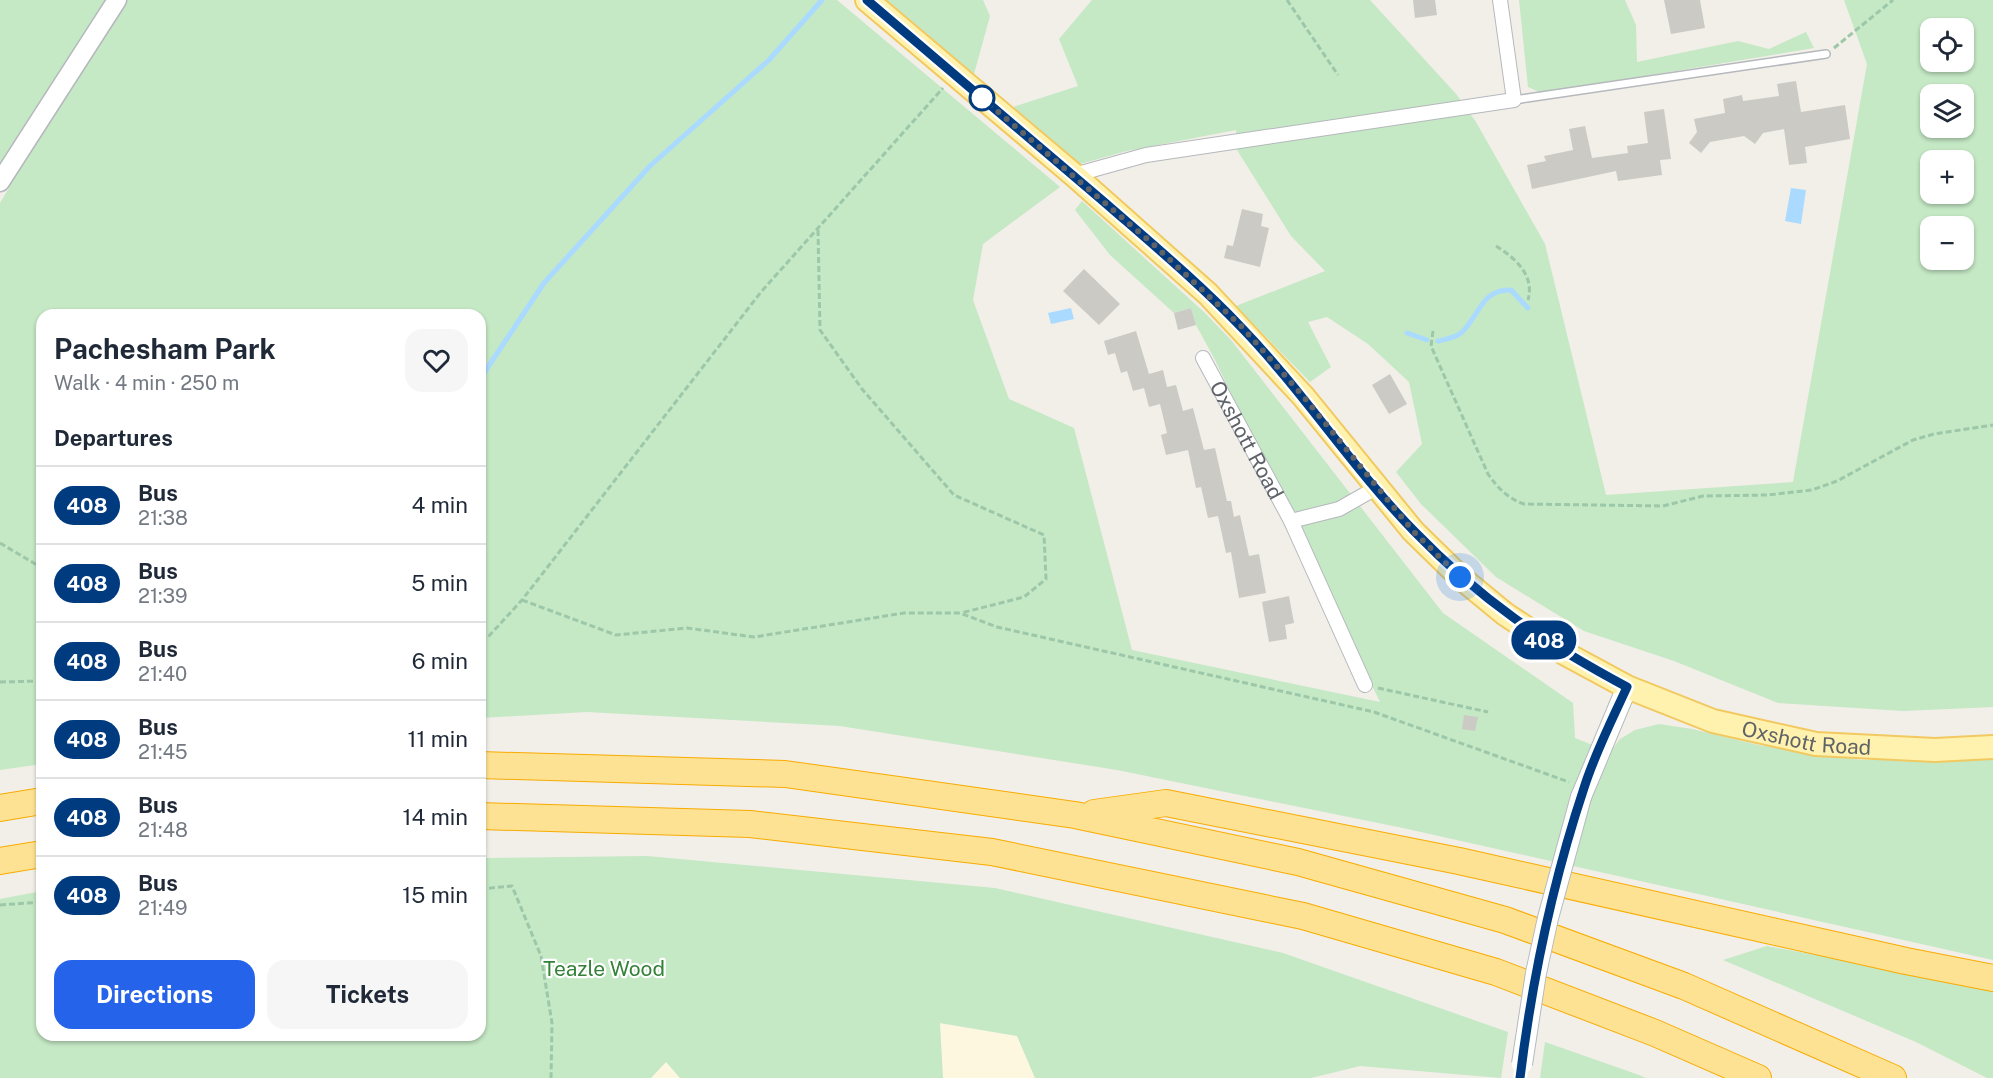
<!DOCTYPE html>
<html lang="en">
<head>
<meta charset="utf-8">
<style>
	body { margin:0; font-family:"Public Sans",sans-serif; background:#f6f6f7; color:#1f2937; height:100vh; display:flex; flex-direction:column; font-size:22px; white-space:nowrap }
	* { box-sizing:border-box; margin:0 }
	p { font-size:20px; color:#747a83 }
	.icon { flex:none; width:33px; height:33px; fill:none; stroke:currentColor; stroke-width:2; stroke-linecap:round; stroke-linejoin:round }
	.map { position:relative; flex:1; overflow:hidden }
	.drawer { position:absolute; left:36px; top:309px; width:450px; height:732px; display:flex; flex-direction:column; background:#fff; border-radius:18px; box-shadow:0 2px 4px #0004 }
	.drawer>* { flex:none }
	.badge { padding:0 12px; border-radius:20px; font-size:21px; line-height:39px }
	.tools { position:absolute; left:1920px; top:18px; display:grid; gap:12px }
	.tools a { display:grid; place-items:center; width:54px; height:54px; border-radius:12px; background:#fff; box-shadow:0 2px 4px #0004; font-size:30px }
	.you { position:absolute; width:30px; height:30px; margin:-15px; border:4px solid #fff; border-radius:50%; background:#1a73e8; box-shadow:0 0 0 9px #1a73e833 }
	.map>.badge { position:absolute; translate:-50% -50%; box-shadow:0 0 0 3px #fff }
	h2 { padding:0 18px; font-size:22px; line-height:54px }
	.round { display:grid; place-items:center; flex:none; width:63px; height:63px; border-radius:18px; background:#f6f6f7 }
	.summary { display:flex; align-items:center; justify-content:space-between; height:102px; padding:0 18px }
	h1 { font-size:28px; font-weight:700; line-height:45px }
	.button { display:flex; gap:12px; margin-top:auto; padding:12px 18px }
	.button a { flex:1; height:69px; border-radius:18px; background:#2563eb; color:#fff; font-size:24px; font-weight:700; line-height:69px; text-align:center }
	.button a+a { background:#f6f6f7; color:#1f2937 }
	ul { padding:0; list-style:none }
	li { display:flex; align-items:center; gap:18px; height:78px; padding:0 18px; border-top:2px solid #e0e1e3 }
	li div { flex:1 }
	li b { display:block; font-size:22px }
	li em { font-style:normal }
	li .badge { min-width:66px; font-weight:700; text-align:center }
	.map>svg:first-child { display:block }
	.commercial { fill:#fef7e0 }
	.green { fill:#c5e8c5; fill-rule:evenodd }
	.water { fill:#aadaff }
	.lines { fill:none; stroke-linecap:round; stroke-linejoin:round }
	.stream { stroke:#aadaff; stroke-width:5 }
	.building { fill:#cccac5 }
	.service-casing { stroke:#b5b8bc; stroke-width:10 }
	.minor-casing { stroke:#b5b8bc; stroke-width:16 }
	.tertiary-casing { stroke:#b5b8bc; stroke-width:21 }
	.secondary-casing { stroke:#b6babf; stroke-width:22 }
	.primary-casing { stroke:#f2c960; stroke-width:26 }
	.motorway-casing { stroke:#f9ab00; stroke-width:28 }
	.path { stroke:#9cc7a9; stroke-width:3; stroke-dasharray:6 3; stroke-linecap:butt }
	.service { stroke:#fff; stroke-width:7 }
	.minor { stroke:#fff; stroke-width:14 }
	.tertiary { stroke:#fff; stroke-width:18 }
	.secondary { stroke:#fff; stroke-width:20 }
	.primary { stroke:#fff2af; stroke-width:22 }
	.motorway { stroke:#fde293; stroke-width:26 }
	.secondary-bridge-casing { stroke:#b6babf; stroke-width:22; stroke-linecap:butt }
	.secondary-bridge { stroke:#fff; stroke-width:20 }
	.line-casing { stroke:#fff; stroke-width:14 }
	.line { stroke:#003b80; stroke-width:9 }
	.walk { stroke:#5f6368; stroke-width:6; stroke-dasharray:0 10.8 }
	.stop-dot { fill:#fff; stroke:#003b80; stroke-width:3 }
	.labels { text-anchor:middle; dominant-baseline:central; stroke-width:4.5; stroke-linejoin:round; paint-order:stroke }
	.street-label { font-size:21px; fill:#5f6368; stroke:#fff }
	.park-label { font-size:21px; fill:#348238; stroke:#fff }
</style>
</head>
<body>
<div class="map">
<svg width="1993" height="1078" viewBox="0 0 1993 1078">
	<rect width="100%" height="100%" fill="#f1efe8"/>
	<path class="commercial" d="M863 1011 1017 1036 1035 1078H651L666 1062Z"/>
	<path class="green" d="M0 0H837L1060 187 983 244 973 300 1009 399 1074 428 1132 650 1380 702 1214 358 1196 325 1191 308 1174 313 1110 255 1075 210 1082 201 1205 313 1231 340 1443 613 1573 703 1575 738 1610 752 1620 739 1635 730 1659 724 1692 729 1758 745 1861 760H1993V960L1403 828 1117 770 840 726 587 712 480 718V315H42V764L0 770V203L9 188 0 182Z
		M886 0H983L990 16 974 74Z
		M1092 0H1370L1457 95 1476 122 1545 244 1606 495 1793 482 1867 64 1844 0H1993V707L1903 711 1778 703 1674 661 1584 631 1496 577 1421 504 1396 472 1422 444 1409 382 1368 344 1327 317 1308 322 1331 367 1310 382 1236 306 1325 271 1291 236 1237 150 1236 130 1127 151 1080 164 1013 107 1078 86 1059 39ZM1930 28H1964V62H1930ZM1930 94H1964V128H1930ZM1930 160H1964V194H1930ZM1930 226H1964V260H1930Z
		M1519 0H1625L1636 25 1637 62 1738 41 1769 49 1806 32 1814 48 1542 93 1528 87Z
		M647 856 995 888 1283 953 1508 1032 1501 1078 1360 1066 1311 1078H1035L1017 1036 940 1023 943 1078H680L666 1062 651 1078H0V899L42 891V1035H480V858Z
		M1767 946 1993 988V1078H1987L1916 1042 1723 960Z
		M1545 1042 1639 1075 1646 1078H1540Z"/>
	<path class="water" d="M1791 188 1806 190 1801 224 1785 221Z
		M1071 308 1074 319 1051 324 1048 313Z"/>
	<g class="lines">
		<path class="stream" d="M1407 333 1427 340
			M1438 341C1446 339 1455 338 1461 333 1478 318 1482 288 1511 290L1528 308
			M480 379 544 283 650 166 769 60 822 0"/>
	</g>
	<path class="building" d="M1413 0H1435L1437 15 1415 18Z
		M1664 0H1700L1705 28 1671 34Z
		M1796 81 1801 112 1845 105 1850 139 1805 147 1807 163 1789 165 1784 129 1763 133 1755 144 1744 136 1710 142 1701 153 1689 143 1697 132 1694 119 1725 113 1723 99 1742 95 1743 101 1779 96 1777 84Z
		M1664 109 1671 159 1660 160 1662 175 1618 181 1616 171 1532 189 1527 165 1546 161 1544 156 1573 150 1569 129 1585 126 1592 158 1628 153 1627 146 1648 143 1644 112Z
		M1242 209 1263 214 1261 226 1269 228 1260 267 1224 258 1227 245 1233 246Z
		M1084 269 1120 304 1099 325 1063 291Z
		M1191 308 1196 325 1178 330 1174 313Z
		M1136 331 1149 374 1163 370 1167 387 1176 385 1183 411 1193 408 1204 450 1215 448 1227 501H1231L1234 517 1240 515 1249 556 1259 554 1266 593 1239 598 1231 552 1226 553 1218 516 1208 518 1201 487 1196 488 1188 450 1166 455 1161 435 1167 433 1160 404 1149 407 1144 388 1133 391 1127 371 1121 373 1115 353 1108 355 1104 341Z
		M1390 374 1407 404 1389 414 1372 385Z
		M1289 596 1294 623 1285 625 1287 639 1269 642 1262 602Z
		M1464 715 1478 717 1475 731 1462 729Z"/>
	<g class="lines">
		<defs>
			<path id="service" d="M1514 100 1826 54"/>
			<g id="minor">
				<path d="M1074 175 1146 155 1514 100 1500 0"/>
				<path id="s1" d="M1203 358 1291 521 1365 685"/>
				<path d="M1291 521 1339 509 1376 488"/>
			</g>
			<path id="tertiary" d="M0 182 117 0"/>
			<path id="secondary" d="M1581 797 1627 687"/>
			<g id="primary">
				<path id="s2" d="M867 0 1074 175 1208 294 1303 396 1413 531 1460 577 1505 614 1564 653 1627 687 1713 721 1816 744 1935 750 1993 747"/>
			</g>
			<path id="motorway" d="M480 765 785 774 1075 815 1298 862 1505 920 1684 986 1893 1078
				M0 808 42 801
				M1094 813 1166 803 1459 861 1906 961 1993 978
				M480 816 750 824 992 852 1303 916 1496 972 1655 1033 1758 1078
				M0 861 42 854"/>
		</defs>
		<use href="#service" class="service-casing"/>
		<use href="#minor" class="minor-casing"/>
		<use href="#tertiary" class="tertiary-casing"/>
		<use href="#secondary" class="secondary-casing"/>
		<use href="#primary" class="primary-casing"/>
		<use href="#motorway" class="motorway-casing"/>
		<path class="path" d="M1287 0 1338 75
			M1834 48 1893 0
			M818 230 820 330 862 389 954 495 1044 535 1046 579 1024 597 961 613
			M1496 246C1515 258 1535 275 1528 300
			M1433 331 1431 346 1488 474C1498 488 1507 498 1524 504L1663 506 1703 496 1768 495 1812 490 1837 481 1913 440 1934 434 1993 425
			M0 543 42 568
			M522 600 616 635 687 628 754 637 904 613H960L997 627 1374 712 1569 782
			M480 639 488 637 522 600 761 292 943 88
			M0 682 42 681
			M1378 688 1488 712
			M480 889 512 886 541 956 552 1023 551 1078
			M0 905 42 902"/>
		<use href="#service" class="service"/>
		<use href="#minor" class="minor"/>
		<use href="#tertiary" class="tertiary"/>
		<use href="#secondary" class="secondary"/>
		<use href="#primary" class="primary"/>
		<use href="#motorway" class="motorway"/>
		<defs>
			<path id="secondary-bridge" d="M1522 1064 1536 973 1548 918 1581 797"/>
		</defs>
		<use href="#secondary-bridge" class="secondary-bridge-casing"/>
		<use href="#secondary-bridge" class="secondary-bridge"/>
	</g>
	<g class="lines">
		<defs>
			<path id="line" d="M867 0C946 67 1025 134 1103 201 1150 242 1198 282 1241 327 1303 391 1352 468 1415 532 1481 600 1543 642 1627 687 1612 720 1595 753 1584 788 1553 881 1532 980 1520 1078"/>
		</defs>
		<use href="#line" class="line-casing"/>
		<use href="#line" class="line"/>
		<path class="walk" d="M982 98 1153 244 1242 327 1303 396 1413 531 1460 577"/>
	</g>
	<circle class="stop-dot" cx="982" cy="98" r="12"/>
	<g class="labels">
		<g class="street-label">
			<text stroke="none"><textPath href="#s1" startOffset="93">Oxshott Road</textPath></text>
			<text stroke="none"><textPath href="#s2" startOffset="1218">Oxshott Road</textPath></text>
		</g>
		<g class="park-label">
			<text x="604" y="968">Teazle Wood</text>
		</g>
	</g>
</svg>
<div class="tools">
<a><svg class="icon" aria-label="locate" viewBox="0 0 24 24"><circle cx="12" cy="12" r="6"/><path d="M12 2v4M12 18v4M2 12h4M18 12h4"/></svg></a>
<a><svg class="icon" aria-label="layers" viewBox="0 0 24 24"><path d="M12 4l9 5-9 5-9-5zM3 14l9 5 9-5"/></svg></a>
<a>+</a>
<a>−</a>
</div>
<div class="you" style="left:1460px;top:577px"></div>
<b class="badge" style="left:1544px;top:640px;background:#003b80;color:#fff">408</b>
<section class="drawer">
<div class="summary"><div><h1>Pachesham Park</h1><p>Walk · 4 min · 250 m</p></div><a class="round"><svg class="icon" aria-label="heart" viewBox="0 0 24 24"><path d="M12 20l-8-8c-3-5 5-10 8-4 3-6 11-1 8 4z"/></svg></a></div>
<h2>Departures</h2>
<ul>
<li><span class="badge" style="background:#003b80;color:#fff">408</span><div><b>Bus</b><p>21:38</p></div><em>4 min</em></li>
<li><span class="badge" style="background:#003b80;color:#fff">408</span><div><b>Bus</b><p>21:39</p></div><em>5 min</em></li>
<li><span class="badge" style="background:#003b80;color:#fff">408</span><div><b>Bus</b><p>21:40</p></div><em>6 min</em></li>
<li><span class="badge" style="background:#003b80;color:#fff">408</span><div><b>Bus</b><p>21:45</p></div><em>11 min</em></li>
<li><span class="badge" style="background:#003b80;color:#fff">408</span><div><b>Bus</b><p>21:48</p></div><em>14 min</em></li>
<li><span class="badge" style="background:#003b80;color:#fff">408</span><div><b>Bus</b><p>21:49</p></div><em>15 min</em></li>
</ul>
<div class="button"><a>Directions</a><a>Tickets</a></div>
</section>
</div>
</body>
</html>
